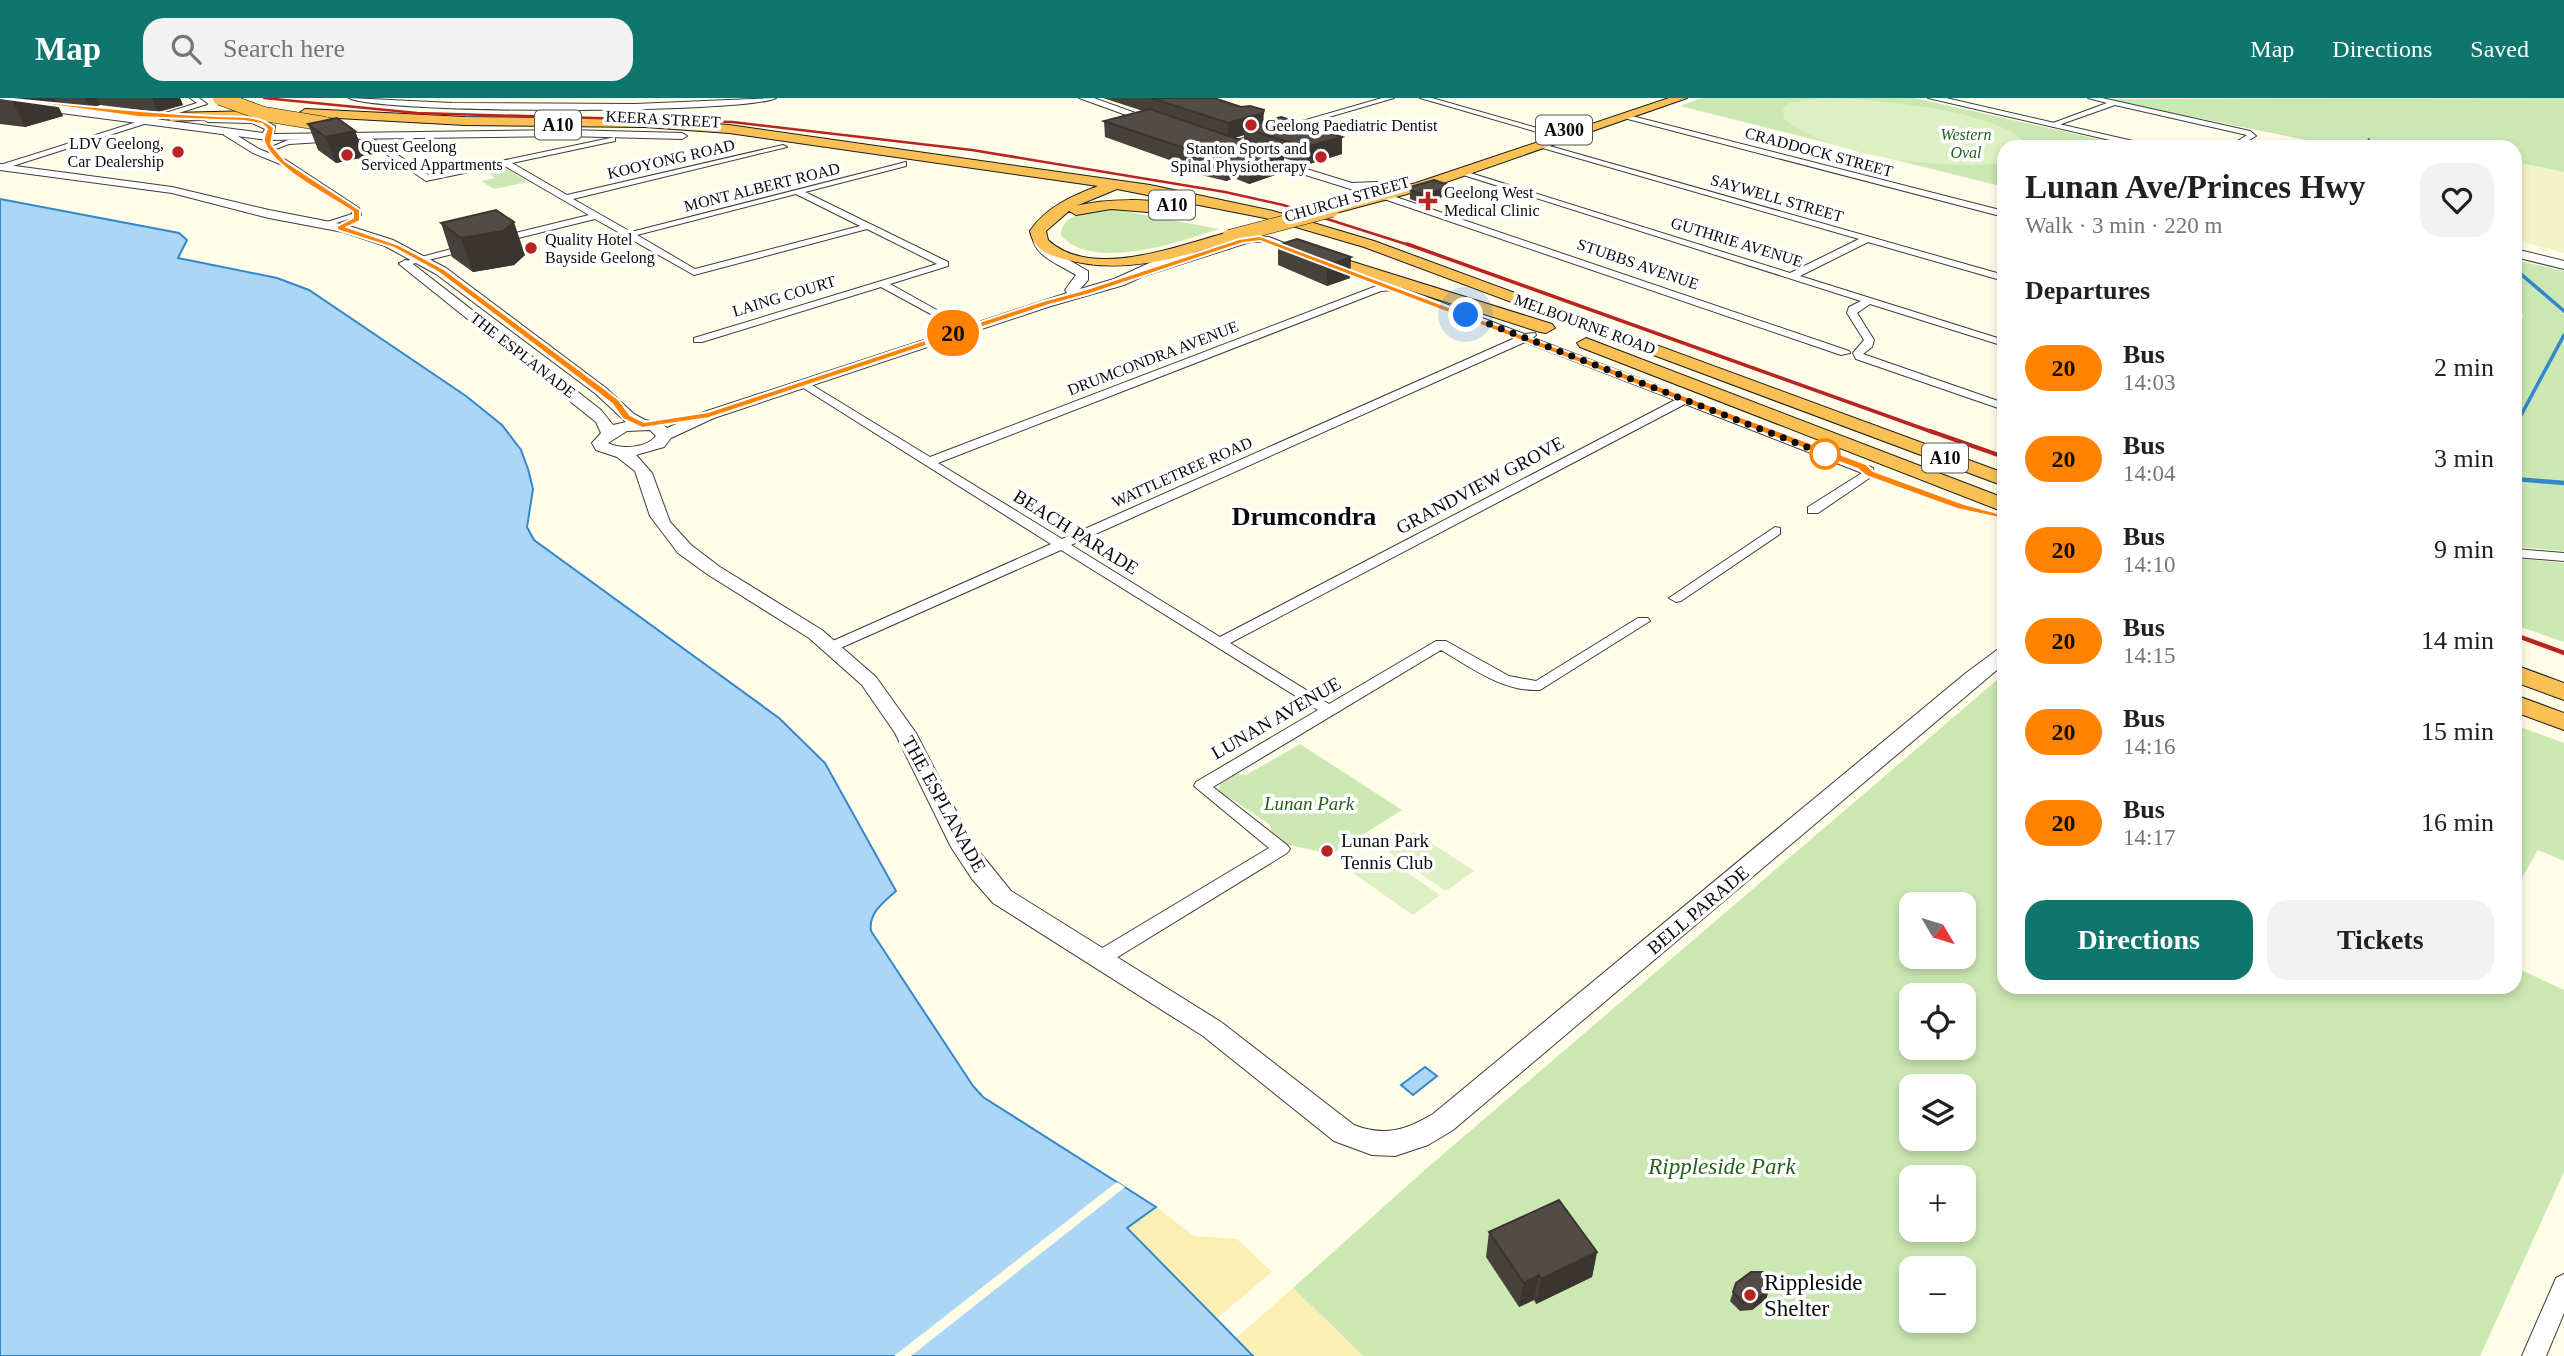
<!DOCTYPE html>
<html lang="en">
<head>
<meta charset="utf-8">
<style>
	body { margin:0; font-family:"Times New Roman",serif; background:#f2f2f2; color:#202124; height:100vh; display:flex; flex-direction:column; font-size:26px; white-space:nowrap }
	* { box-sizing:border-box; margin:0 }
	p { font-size:23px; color:#757577 }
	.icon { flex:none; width:38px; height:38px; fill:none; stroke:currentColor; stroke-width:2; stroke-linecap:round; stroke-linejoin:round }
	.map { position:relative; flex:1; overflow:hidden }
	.panel { position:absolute; left:1997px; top:42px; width:525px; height:854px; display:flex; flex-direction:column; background:#fff; border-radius:21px; box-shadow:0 4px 10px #0003 }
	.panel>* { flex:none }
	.badge { padding:0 14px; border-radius:23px; font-size:24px; line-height:46px }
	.needle { width:46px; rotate:128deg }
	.controls { position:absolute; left:1899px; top:794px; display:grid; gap:14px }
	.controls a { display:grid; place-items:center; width:77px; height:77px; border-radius:14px; background:#fff; box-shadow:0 4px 10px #0003; font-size:35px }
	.you { position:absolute; width:35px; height:35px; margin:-18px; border:5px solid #fff; border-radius:50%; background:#1a73e8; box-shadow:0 0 0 10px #1a73e833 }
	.map>.badge { position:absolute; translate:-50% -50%; box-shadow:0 0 0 4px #fff }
	h2 { padding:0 28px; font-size:26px; line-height:63px }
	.round { display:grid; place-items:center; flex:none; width:74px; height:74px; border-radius:21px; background:#f2f2f2 }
	.head { display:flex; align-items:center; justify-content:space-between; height:119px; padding:0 28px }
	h1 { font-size:33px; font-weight:700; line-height:52px }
	.button { display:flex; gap:14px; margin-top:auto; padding:14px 28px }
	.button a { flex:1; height:80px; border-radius:21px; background:#0f766e; color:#fff; font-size:28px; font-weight:700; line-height:80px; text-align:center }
	.button a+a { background:#f2f2f2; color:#202124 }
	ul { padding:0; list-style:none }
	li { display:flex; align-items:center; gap:21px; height:91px; padding:0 28px }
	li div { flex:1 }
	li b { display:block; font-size:26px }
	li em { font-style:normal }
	li .badge { min-width:77px; font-weight:700; text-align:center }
	header { display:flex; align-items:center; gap:42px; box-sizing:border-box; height:98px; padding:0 35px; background:#0f766e; color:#fff }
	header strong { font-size:33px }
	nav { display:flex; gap:38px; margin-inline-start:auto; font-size:24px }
	.search { width:490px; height:63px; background:#f2f2f2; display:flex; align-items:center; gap:18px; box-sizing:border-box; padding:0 24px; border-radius:21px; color:#757577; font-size:26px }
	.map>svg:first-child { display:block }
	.farmland { fill:#f4f3c8 }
	.green { fill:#cbe8b2; fill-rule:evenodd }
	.sand { fill:#fbefb3 }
	.pitch { fill:#deefc3 }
	.water { fill:#acd6f6; stroke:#3287ce; stroke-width:2 }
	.pier { fill:#fffce7 }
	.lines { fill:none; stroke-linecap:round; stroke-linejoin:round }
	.stream-far2 { stroke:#3287ce; stroke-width:2.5 }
	.stream-far1 { stroke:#3287ce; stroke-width:3.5 }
	.stream { stroke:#3287ce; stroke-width:4.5 }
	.minor-casing { stroke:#3d3d3d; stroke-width:2 }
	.tertiary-casing { stroke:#3d3d3d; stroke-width:2 }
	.trunk-casing { stroke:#1b1b1b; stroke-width:2 }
	.minor { fill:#fff; fill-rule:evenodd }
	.tertiary { fill:#fff; fill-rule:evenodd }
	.trunk { fill:#f8c055; fill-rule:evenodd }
	.rail-far2 { stroke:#ba2322; stroke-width:2.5 }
	.rail-far1 { stroke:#ba2322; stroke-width:3.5 }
	.rail { stroke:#ba2322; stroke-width:4.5 }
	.trunk-bridge-casing { stroke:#1b1b1b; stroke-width:15; stroke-linecap:butt }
	.trunk-bridge { stroke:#f8c055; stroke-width:14 }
	.wall { fill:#47413c; fill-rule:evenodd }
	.shaded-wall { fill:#3a3531 }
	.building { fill:#534c46; stroke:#3a3531; stroke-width:2 }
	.line { fill:#ff8200; stroke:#fff; stroke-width:2 }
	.walk { stroke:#0a0a0a; stroke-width:7; stroke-dasharray:0 12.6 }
	.poi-dot { fill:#ba2322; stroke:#fff; stroke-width:2.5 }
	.stop-dot { fill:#fff; stroke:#ff8200; stroke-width:3.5 }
	.labels { text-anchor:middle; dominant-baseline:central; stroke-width:7; stroke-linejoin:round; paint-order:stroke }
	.far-street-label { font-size:16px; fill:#0a0a0a; stroke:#fff }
	.far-poi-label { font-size:16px; fill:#0a0a0a; stroke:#fff; text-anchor:start }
	.far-park-label { font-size:16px; font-style:italic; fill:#26611b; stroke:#fff }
	.shield { fill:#fff; stroke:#545454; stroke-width:2 }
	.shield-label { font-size:18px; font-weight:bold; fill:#0a0a0a }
	.street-label { font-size:19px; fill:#0a0a0a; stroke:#fff }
	.park-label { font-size:19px; font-style:italic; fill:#26611b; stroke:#fff }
	.poi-label { font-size:19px; fill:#0a0a0a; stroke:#fff; text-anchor:start }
	.near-park-label { font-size:23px; font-style:italic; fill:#26611b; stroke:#fff }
	.near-poi-label { font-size:23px; fill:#0a0a0a; stroke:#fff; text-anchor:start }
	.district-label { font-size:26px; font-weight:bold; fill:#0a0a0a; stroke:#fff }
</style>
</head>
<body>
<header>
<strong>Map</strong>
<div class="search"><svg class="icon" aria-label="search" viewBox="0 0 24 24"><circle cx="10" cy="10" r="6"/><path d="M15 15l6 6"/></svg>Search here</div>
<nav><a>Map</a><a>Directions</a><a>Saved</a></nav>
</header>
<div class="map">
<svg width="2564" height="1258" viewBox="0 0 2564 1258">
	<rect width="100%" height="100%" fill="#fffce7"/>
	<path class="farmland" d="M2515 64 2564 74V155L2515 142Z"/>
	<path class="green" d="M1702 0H1914L2120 46 2114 49H2004V89L1680 8Z
		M2564 0V74L2515 64V49H2341L2103 1Z
		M501 67 528 84 494 91 481 83 495 80 482 71Z
		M1110 109 1118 112 1219 131C1182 143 1091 175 1061 137 1061 115 1093 112 1110 109Z
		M2515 162 2564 173V453L2515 449V229L2523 218 2515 192Z
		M2515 460 2564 465V544L2515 527Z
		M2004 576V889H2515V869L2564 892V1074L2480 1258H1363L1293 1190 1427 1070ZM1911 807H1964V859H1911ZM1911 898H1964V950H1911ZM1911 989H1964V1041H1911ZM1911 1080H1964V1132H1911ZM1911 1171H1964V1223H1911Z
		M2515 627 2564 645V763L2538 752 2515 792Z
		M1300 646 1402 712 1327 759 1317 753 1285 746 1273 738 1269 726 1230 700 1223 701 1218 695 1220 686 1236 676 1246 677Z"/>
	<path class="sand" d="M1156 1109 1194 1138 1237 1141 1272 1174 1217 1220 1127 1130Z
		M1293 1190 1363 1258H1253L1236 1240Z"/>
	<path class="pitch" d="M1821 0C1865 0 2004 11 2029 49H2004V65C1942 72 1833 60 1784 21L1783 10 1790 5Z
		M1414 734 1474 773 1446 793 1387 753Z
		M1381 757 1440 797 1413 817 1353 775Z"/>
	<path class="water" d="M0 101 179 135 187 142 178 160 277 180 309 192 466 298 502 327 521 352 528 371 533 391 527 429 534 442 779 620 825 665 896 793C884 804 868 815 871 833L973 988 983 999 1156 1109 1127 1130 1253 1258H0Z
		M1425 969 1437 978 1413 997 1401 987Z"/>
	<path class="pier" d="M1117 1084 1125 1089 911 1258H894Z"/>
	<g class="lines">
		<path class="stream-far2" d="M2365 49 2369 41"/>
		<path class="stream-far1" d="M2515 171 2564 213
			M2518 335 2519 321 2564 237"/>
		<path class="stream" d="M2515 361 2518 333
			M2515 381 2564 385"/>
		<defs>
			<path id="minor" d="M190 0H199L207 6 0 72V67L197 5Z
				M349 0 452 5 635 6 776 0C745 16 380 16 349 0Z
				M1382 0H1394L1226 49 1219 47Z
				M1420 0H1432L1558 36 1551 38Z
				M2088 0H2102L2250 33 2256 38 2239 48 2236 44 2247 37 2115 7 2053 29V25L2107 5Z
				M1624 16 2004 113V119L1624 20Z
				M224 33H230L259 51 286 62 359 110 361 117 324 129V125L352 116V113L280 66 253 55 224 37Z
				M367 37 430 78 615 39V43L512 65 567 97 783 47 787 49 573 101 631 134 906 64V68L805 94 948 164V168L890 186 971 231 962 233 881 189 702 244H694V240L937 166 867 131 694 177 595 121 498 145 493 142 495 140 589 117 503 67 426 83 364 41ZM796 96 860 128 695 171 637 137Z
				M335 39 338 43 289 46 273 52 269 50 288 42Z
				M1539 45 2004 177V183L1868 144 1800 178 2004 242V248L1870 206 1857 215 1874 242 1872 249 1863 256 2004 305V312L1856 261 1853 255 1864 242 1847 215 1849 209 1861 203 1457 75 1464 73 1790 175 1859 141 1539 49Z
				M1387 96 1849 253 1850 255 1841 257 1384 101 1383 99Z
				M1249 138 1269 139 1305 153 1300 156 1265 144H1250L1144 178 1136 176Z
				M470 146 475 149 473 151 404 168 399 165Z
				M1330 162 1524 236 1535 235 1536 237 1533 240 1873 370 1874 377 1818 415H1808V409L1862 375 1685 306 1230 545 1329 606 1436 543H1446L1509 578 1536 583 1638 520H1648L1650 523 1540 592C1503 594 1472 570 1441 552L1213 689 1287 747 1290 751 1287 755 1108 865 1101 867 1094 865 1092 860 1094 855 1269 750 1194 688 1196 684 1318 612 1061 452 836 552H826L824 549 826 546 1051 446 797 286 807 284 930 359 1379 187 1327 167 1325 165ZM1392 192 1515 240 1062 441 938 365 1381 193ZM1525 244 1675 302 1220 539 1071 447Z
				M1775 429 1780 430V436L1681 503 1676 504 1669 500Z
				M2515 451 2564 455V463L2515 459Z
				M2564 1176V1215L2546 1258H2522L2556 1180Z"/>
			<path id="tertiary" d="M1079 0H1094L1163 25 1154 27Z
				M1928 0H1946L2159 49H2140Z
				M0 1 263 35 265 31 252 25 208 24 203 21 208 18 254 19 275 28 274 36 567 32 682 35 687 38 682 41 567 38 267 42 0 7Z
				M1258 56 1352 85 1402 83 1408 86 1402 89H1367L1379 95 1373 98 1254 61 1253 59Z
				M0 66 172 89 269 112 346 127 393 142 446 170 606 290 634 316 645 322 661 325 667 330 704 314 1067 195 1065 192 1076 177C1061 167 1029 157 1033 134H1041L1053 153 1088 173V182L1080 191 1114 181 1187 148H1195V154L1124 187 1051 208 714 320 671 340 664 349 636 357 652 375 670 424 691 447 720 469 822 532 876 579 916 635 973 746 1011 793 1221 924 1354 1027C1385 1039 1406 1032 1433 1016L1966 575 1997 552 2004 550V566L1453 1032 1428 1047 1395 1058 1372 1057 1334 1043 1203 938 993 805 972 781 951 749 895 635 862 587 809 540 707 476 678 455 650 418 635 373 617 359 596 352 592 345 601 335 596 324 399 166 405 162 409 163 601 312 613 327 626 324 596 296 436 176 385 148 343 134 269 120 172 95 0 72ZM650 332 656 338C647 350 621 352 608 345L627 333Z
				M2515 151 2564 163V171L2515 159Z"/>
			<path id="trunk" d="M1669 0H1687L1426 91 1332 116 1325 112 1327 109 1416 85Z
				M305 11 465 19 645 21 729 27 1150 87 1273 113 1374 143 2004 375V388L1364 149 1265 120 1117 91 1076 108C1098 102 1162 97 1179 112L1172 116 1111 111 1076 117 1069 113 1046 133 1048 142C1092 183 1179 147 1229 134L1237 139 1234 142C1176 161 1121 178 1060 160 1045 156 1033 149 1030 133 1046 109 1072 98 1098 88L729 35 645 29 465 27 301 18 299 15Z
				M254 13 258 14V20L171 23 165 19 171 15Z
				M1318 153 1552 226 1555 230 1546 235 1540 234 1312 161 1310 158Z
				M1586 240 2004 400V414L1580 249 1577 245Z
				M2515 567 2564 585V602L2515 584Z
				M2515 597 2564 615V632L2515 614Z"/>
		</defs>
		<use href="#minor" class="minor-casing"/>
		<use href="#tertiary" class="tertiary-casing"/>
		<use href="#trunk" class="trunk-casing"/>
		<use href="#minor" class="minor"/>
		<use href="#tertiary" class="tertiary"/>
		<use href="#trunk" class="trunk"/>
		<path class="rail-far2" d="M264 0 417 15 732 24 972 52 1225 94 1283 107 1412 148"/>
		<path class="rail-far1" d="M1407 146 1935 335"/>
		<path class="rail" d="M1930 333 2004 359
			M2515 537 2564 555"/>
		<defs>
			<path id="trunk-bridge" d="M220 0 264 16 325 26
				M1229 139 1332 112"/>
		</defs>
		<use href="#trunk-bridge" class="trunk-bridge-casing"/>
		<use href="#trunk-bridge" class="trunk-bridge"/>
	</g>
	<path class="wall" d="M0 0H180L183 7 158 14 100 7 90 10 57 6 63 18 25 29 0 26Z
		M1103 0H1214L1264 24 1342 56 1306 67 1284 60V74L1249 86 1234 80 1226 83 1189 74V69L1105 39 1104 23 1143 13ZM1244 37V43L1234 40Z
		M308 26 355 33 365 59 336 65 318 52Z
		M1410 89 1450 96 1423 106 1410 101Z
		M441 125 525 157 514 167 473 174 452 159Z
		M1278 147 1351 159 1350 180 1327 188 1278 167Z
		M1929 859H1957L1954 867H1936Z
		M1489 1134 1597 1154 1592 1179 1536 1206 1534 1202 1519 1209 1486 1159Z
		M1736 1185 1769 1192 1766 1201 1752 1212 1740 1213 1730 1203Z"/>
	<path class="shaded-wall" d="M11 0H54L63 18 25 29Z
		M85 0H97L100 7 90 10Z
		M154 0H180L183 7 158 14 152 1Z
		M1264 12 1263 31 1243 30 1244 37 1228 42V25Z
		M355 33 365 59 336 65 325 39Z
		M1342 39V56L1306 67V49Z
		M1284 57V74L1249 86V68Z
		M1234 63V80L1226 83 1225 66Z
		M1451 88 1450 96 1423 106 1424 97Z
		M514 124 525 157 514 167 473 174 461 140Z
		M1351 159 1350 180 1327 188V168Z
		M1597 1154 1592 1179 1536 1206 1541 1181Z
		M1539 1177 1534 1202 1519 1209 1524 1185Z
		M1769 1192 1766 1201 1752 1212 1754 1203Z"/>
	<path class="building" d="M1151 0H1214L1241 9 1250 8 1264 12 1263 15 1228 25Z
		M1150 11 1284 57 1249 68 1234 63 1225 66 1188 57 1196 54 1104 23Z
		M1281 19 1342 39 1306 49 1243 30Z
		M337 20 355 33 325 39 308 26Z
		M1434 82 1451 88 1424 97 1410 92V89Z
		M496 112 514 124 503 133 461 140 441 125Z
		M1297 141 1351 159 1327 168 1278 147Z
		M1559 1102 1597 1154 1541 1181 1539 1177 1524 1185 1489 1134Z
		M1751 1174H1763L1772 1183 1769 1192 1754 1203 1743 1205 1733 1194 1736 1185Z"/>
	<path class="line" d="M0 0H2C74 7 145 15 217 18 236 19 260 16 274 30L271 46 285 63 360 112V123L347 129 399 147 444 171 605 291 619 302 630 317 644 324 708 314 1043 203 1084 192 1239 141 1260 138 1866 366 1873 373 1964 406 2009 418 2004 421 1957 411 1866 378 1858 371 1260 143 1243 145 1090 196 1049 207 709 320 642 330 623 321 612 306 598 295 438 174 394 150 337 132V128L353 120V114C330 98 276 72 265 46 262 41 265 36 267 31L262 26 244 23 138 19Z"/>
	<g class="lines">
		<path class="walk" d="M1466 217 1825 356"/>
	</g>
	<g class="poi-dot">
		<circle cx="1251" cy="27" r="7"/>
		<circle cx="178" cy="54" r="7"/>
		<circle cx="347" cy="57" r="7"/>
		<circle cx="1321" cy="59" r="7"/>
		<path d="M1424.5 92.5h7v7h7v7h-7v7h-7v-7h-7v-7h7z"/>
		<circle cx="531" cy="150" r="7"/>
		<circle cx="1327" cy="753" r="7"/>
		<circle cx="1750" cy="1197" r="7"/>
	</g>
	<circle class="stop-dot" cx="1825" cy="356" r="14"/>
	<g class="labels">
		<g class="far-street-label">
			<text transform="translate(663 21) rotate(3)">KEERA STREET</text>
			<text transform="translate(1819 54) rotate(15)">CRADDOCK STREET</text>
			<text transform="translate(671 61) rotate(-13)">KOOYONG ROAD</text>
			<text transform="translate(762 89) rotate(-14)">MONT ALBERT ROAD</text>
			<text transform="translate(1777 100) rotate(16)">SAYWELL STREET</text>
			<text transform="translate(1347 101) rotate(-16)">CHURCH STREET</text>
			<text transform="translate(1737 144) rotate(17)">GUTHRIE AVENUE</text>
			<text transform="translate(1638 166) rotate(19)">STUBBS AVENUE</text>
			<text transform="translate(784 198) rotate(-17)">LAING COURT</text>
			<text transform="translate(1585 226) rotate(20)">MELBOURNE ROAD</text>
			<text transform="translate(523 257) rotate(38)">THE ESPLANADE</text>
			<text transform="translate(1153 260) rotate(-21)">DRUMCONDRA AVENUE</text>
			<text transform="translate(1182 374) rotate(-24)">WATTLETREE ROAD</text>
		</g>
		<g class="far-poi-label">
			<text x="1265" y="27">Geelong Paediatric Dentist</text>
			<text x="164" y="45" text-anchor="end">LDV Geelong,<tspan x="164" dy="18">Car Dealership</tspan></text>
			<text x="361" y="48">Quest Geelong<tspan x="361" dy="18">Serviced Appartments</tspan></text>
			<text x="1307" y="50" text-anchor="end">Stanton Sports and<tspan x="1307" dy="18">Spinal Physiotherapy</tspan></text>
			<text x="1444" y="94">Geelong West<tspan x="1444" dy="18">Medical Clinic</tspan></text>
			<text x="545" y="141">Quality Hotel<tspan x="545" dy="18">Bayside Geelong</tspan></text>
		</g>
		<g class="far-park-label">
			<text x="1966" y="36">Western<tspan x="1966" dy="18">Oval</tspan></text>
		</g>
		<g class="shield">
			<rect x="535" y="12.5" width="46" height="29" rx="5"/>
			<rect x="1536" y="17.5" width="56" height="29" rx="5"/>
			<rect x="1149" y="92.5" width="46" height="29" rx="5"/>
			<rect x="1922" y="345.5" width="46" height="29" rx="5"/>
		</g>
		<g class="shield-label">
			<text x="558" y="27">A10</text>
			<text x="1564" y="32">A300</text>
			<text x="1172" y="107">A10</text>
			<text x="1945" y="360">A10</text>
		</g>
		<g class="street-label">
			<text transform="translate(1480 387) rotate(-28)">GRANDVIEW GROVE</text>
			<text transform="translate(1076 434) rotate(32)">BEACH PARADE</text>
			<text transform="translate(1276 620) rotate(-30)">LUNAN AVENUE</text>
			<text transform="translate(944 706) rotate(61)">THE ESPLANADE</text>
			<text transform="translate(1698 812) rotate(-40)">BELL PARADE</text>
		</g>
		<g class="park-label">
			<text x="1309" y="705">Lunan Park</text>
		</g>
		<g class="poi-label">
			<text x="1341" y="742">Lunan Park<tspan x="1341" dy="22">Tennis Club</tspan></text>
		</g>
		<g class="near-park-label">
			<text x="1722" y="1068">Rippleside Park</text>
		</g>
		<g class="near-poi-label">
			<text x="1764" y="1184">Rippleside<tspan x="1764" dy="26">Shelter</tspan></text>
		</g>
		<g class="district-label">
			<text x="1304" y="418">Drumcondra</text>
		</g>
	</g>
</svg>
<div class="controls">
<a><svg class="needle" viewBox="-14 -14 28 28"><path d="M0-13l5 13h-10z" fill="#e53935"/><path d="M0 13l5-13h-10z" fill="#757577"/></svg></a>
<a><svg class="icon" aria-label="locate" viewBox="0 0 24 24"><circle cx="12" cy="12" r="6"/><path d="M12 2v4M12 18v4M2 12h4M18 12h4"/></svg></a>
<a><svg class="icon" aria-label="layers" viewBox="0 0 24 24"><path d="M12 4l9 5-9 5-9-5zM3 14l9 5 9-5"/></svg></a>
<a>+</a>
<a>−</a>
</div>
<div class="you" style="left:1466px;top:217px"></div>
<b class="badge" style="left:953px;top:235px;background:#ff8200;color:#111">20</b>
<section class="panel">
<div class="head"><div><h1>Lunan Ave/Princes Hwy</h1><p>Walk · 3 min · 220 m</p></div><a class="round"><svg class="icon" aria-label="heart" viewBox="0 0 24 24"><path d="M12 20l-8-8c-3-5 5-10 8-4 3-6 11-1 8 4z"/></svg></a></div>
<h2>Departures</h2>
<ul>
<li><span class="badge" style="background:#ff8200;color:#111">20</span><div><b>Bus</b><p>14:03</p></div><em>2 min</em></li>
<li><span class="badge" style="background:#ff8200;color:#111">20</span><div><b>Bus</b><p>14:04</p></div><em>3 min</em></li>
<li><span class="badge" style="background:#ff8200;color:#111">20</span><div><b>Bus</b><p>14:10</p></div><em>9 min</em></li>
<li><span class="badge" style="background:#ff8200;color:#111">20</span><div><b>Bus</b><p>14:15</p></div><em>14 min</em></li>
<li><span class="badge" style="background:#ff8200;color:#111">20</span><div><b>Bus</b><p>14:16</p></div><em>15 min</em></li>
<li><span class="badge" style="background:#ff8200;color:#111">20</span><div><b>Bus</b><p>14:17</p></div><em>16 min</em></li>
</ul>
<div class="button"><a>Directions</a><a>Tickets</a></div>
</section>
</div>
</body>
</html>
